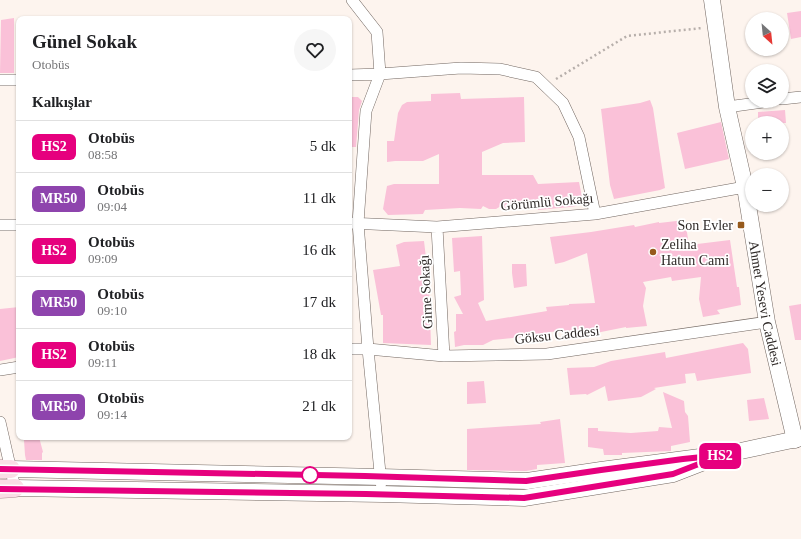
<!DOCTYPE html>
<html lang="tr">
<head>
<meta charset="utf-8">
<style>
	body { margin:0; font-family:Georgia,serif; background:#f6f6f6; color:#202124; height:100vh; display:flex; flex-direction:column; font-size:15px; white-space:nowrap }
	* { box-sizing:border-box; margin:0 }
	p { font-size:13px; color:#757577 }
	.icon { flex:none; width:22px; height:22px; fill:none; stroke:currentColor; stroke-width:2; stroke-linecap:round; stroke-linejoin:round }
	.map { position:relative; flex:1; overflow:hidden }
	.sheet { position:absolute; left:16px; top:16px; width:336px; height:424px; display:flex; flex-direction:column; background:#fff; border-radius:8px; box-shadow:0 1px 3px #0004 }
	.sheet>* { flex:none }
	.badge { padding:0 8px; border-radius:6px; font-size:14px; line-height:26px }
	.needle { width:26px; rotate:153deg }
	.controls { position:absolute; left:745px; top:12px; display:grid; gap:8px }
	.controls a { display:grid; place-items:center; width:44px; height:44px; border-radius:50%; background:#fff; box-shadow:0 1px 3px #0004; font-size:20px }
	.map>.badge { position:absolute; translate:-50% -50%; box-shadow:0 0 0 2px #fff }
	h2 { padding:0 16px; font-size:15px; line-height:36px }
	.round { display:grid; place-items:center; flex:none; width:42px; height:42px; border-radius:21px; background:#f6f6f6 }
	.head { display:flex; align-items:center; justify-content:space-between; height:68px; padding:0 16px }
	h1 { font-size:19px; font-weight:700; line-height:30px }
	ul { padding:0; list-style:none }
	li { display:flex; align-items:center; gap:12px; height:52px; padding:0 16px; border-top:1px solid #e0e0e0 }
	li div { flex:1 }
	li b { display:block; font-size:15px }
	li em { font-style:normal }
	li .badge { min-width:44px; font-weight:700; text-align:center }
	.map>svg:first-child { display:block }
	.building { fill:#fac1d8 }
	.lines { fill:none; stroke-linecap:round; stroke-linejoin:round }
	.street-casing { stroke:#726761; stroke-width:12 }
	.secondary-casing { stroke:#726761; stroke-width:17 }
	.primary-casing { stroke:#b09098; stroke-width:19 }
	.path { stroke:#b7afab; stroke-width:2.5; stroke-dasharray:2 3; stroke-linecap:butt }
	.street { stroke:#fff; stroke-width:11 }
	.secondary { stroke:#fff; stroke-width:16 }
	.primary { stroke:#fadde5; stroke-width:18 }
	.line-casing { stroke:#fff; stroke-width:9 }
	.line { stroke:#e6007e; stroke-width:6 }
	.poi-dot { fill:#965a1c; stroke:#fff; stroke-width:1.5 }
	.stop-dot { fill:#fff; stroke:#e6007e; stroke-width:2 }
	.labels { text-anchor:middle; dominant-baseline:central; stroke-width:3.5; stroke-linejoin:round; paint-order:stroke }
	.street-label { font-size:14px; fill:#2f2a28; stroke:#fff }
	.poi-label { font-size:14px; fill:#2f2a28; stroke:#fff; text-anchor:end }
</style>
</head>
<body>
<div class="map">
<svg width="801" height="539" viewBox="0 0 801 539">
	<rect width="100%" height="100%" fill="#fdf4ee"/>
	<path class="building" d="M801 11V37L791 39 787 13Z
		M14 18V73H0L1 20Z
		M460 93 461 99 524 97 525 142 503 143 482 152V175H533L538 184 579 182 582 197V203L576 206 570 207 538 210V208H505L501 206 496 209H489L483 206 481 209 460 208 425 210 423 214 388 215 383 209 387 186 394 184H439V154L423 161H395L387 162V141H394L398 113 402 105 407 102 431 101V94Z
		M349 97H358L362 101 359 110 356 147H349Z
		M650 100 653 108 665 188 660 190 614 199 610 185 601 109 640 103Z
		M785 110 786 123H758V112Z
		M721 122 729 159 685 169 677 133Z
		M685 220 689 245 730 240 737 287H739L741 305 717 310 720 314 703 317 699 299 701 277 672 281 671 277 643 282 646 288 643 306 647 326 626 328V327L591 334V332L576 330 549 332 543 337 531 336 493 340 483 345H464L455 347 454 332 456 331V314H463L454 297 461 295 460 271 454 272 452 238 482 236 484 300 478 303 486 321 547 311 546 307 569 305V304L595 303 587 253 564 262 555 264 550 237 591 232 634 225 635 227 659 222V223Z
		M424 241 429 283 431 345 383 343V315H381L373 270 400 266 396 245 404 242Z
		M512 264H526L527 286 514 288 512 273Z
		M801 304V340H795L789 306Z
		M19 307V357L0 361V309Z
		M743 343 748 349 751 373 697 381 695 373 685 374 686 383 654 388 656 389 641 397 608 401 605 386 587 395 586 394 570 395 567 368 594 367 611 361 665 352 666 358Z
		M484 381 486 403 467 404V382Z
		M663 392 684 401 685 412 688 416 690 442 671 446V451L622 453V455H604L603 449 588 447V428H598V431L631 433 658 431 659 427 672 428Z
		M764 398 769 419 749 421 747 400Z
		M560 419 565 463 537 465V469L526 471 467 470V429L541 424 540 422Z
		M39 437 43 452 42 453V460H26L25 455 24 440Z"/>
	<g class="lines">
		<defs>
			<path id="street" d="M352 0 377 32 380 74 366 111 358 223 368 349 381 483
				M349 75 380 74 461 68 500 69 536 77 563 103 579 137 595 214
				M0 80H19
				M782 99 801 97
				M727 107 771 101
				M349 223 437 227 595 214 745 187
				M0 225H19
				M437 227 444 356
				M349 349H368L444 356 547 354 767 322
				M0 370 19 367
				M0 422 15 488"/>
			<g id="secondary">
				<path id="s1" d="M712 0 727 107 745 187 767 322 795 440"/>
				<path d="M11 469 381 477 527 481 601 470 700 457"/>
				<path d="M15 488 382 494 524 498 673 474 722 455 801 438"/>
			</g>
			<path id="primary" d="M0 469H11
				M0 489 15 488"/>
		</defs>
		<use href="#street" class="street-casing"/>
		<use href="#secondary" class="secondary-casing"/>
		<use href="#primary" class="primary-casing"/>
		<path class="path" d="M556 79 627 36 702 28"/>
		<use href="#street" class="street"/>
		<use href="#secondary" class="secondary"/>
		<use href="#primary" class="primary"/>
	</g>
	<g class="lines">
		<defs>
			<path id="line" d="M0 469 365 476 526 481 601 470 683 459 722 455 673 474 524 498 366 494 0 489"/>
		</defs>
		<use href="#line" class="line-casing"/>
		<use href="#line" class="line"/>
	</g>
	<g class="poi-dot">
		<rect x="737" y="221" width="8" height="8" rx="2"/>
		<circle cx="653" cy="252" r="4"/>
	</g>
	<circle class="stop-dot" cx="310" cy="475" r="8"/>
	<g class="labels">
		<g class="street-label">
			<text transform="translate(547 202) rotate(-5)">Görümlü Sokağı</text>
			<text transform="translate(426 292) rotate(-93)">Girne Sokağı</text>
			<text stroke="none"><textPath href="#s1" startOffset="308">Ahmet Yesevi Caddesi</textPath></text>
			<text transform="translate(557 335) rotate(-6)">Göksu Caddesi</text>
		</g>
		<g class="poi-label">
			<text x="733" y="225">Son Evler</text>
			<text x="661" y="244" text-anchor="start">Zeliha<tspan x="661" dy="16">Hatun Cami</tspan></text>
		</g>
	</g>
</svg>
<div class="controls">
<a><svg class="needle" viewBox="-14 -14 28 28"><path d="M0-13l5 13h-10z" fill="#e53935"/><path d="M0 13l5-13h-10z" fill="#757577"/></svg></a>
<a><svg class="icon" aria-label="layers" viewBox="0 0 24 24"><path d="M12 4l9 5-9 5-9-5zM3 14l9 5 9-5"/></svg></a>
<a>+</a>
<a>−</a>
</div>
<b class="badge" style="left:720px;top:456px;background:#e6007e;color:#fff">HS2</b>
<section class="sheet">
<div class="head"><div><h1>Günel Sokak</h1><p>Otobüs</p></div><a class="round"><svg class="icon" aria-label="heart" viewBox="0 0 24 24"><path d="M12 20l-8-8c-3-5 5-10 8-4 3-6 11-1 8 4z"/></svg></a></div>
<h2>Kalkışlar</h2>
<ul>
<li><span class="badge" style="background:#e6007e;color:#fff">HS2</span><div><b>Otobüs</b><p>08:58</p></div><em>5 dk</em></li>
<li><span class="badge" style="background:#8e44ad;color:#fff">MR50</span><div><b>Otobüs</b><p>09:04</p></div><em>11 dk</em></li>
<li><span class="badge" style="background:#e6007e;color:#fff">HS2</span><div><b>Otobüs</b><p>09:09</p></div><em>16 dk</em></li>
<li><span class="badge" style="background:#8e44ad;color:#fff">MR50</span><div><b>Otobüs</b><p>09:10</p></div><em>17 dk</em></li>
<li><span class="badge" style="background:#e6007e;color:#fff">HS2</span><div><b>Otobüs</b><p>09:11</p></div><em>18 dk</em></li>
<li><span class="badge" style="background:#8e44ad;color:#fff">MR50</span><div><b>Otobüs</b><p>09:14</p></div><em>21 dk</em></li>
</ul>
</section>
</div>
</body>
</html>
